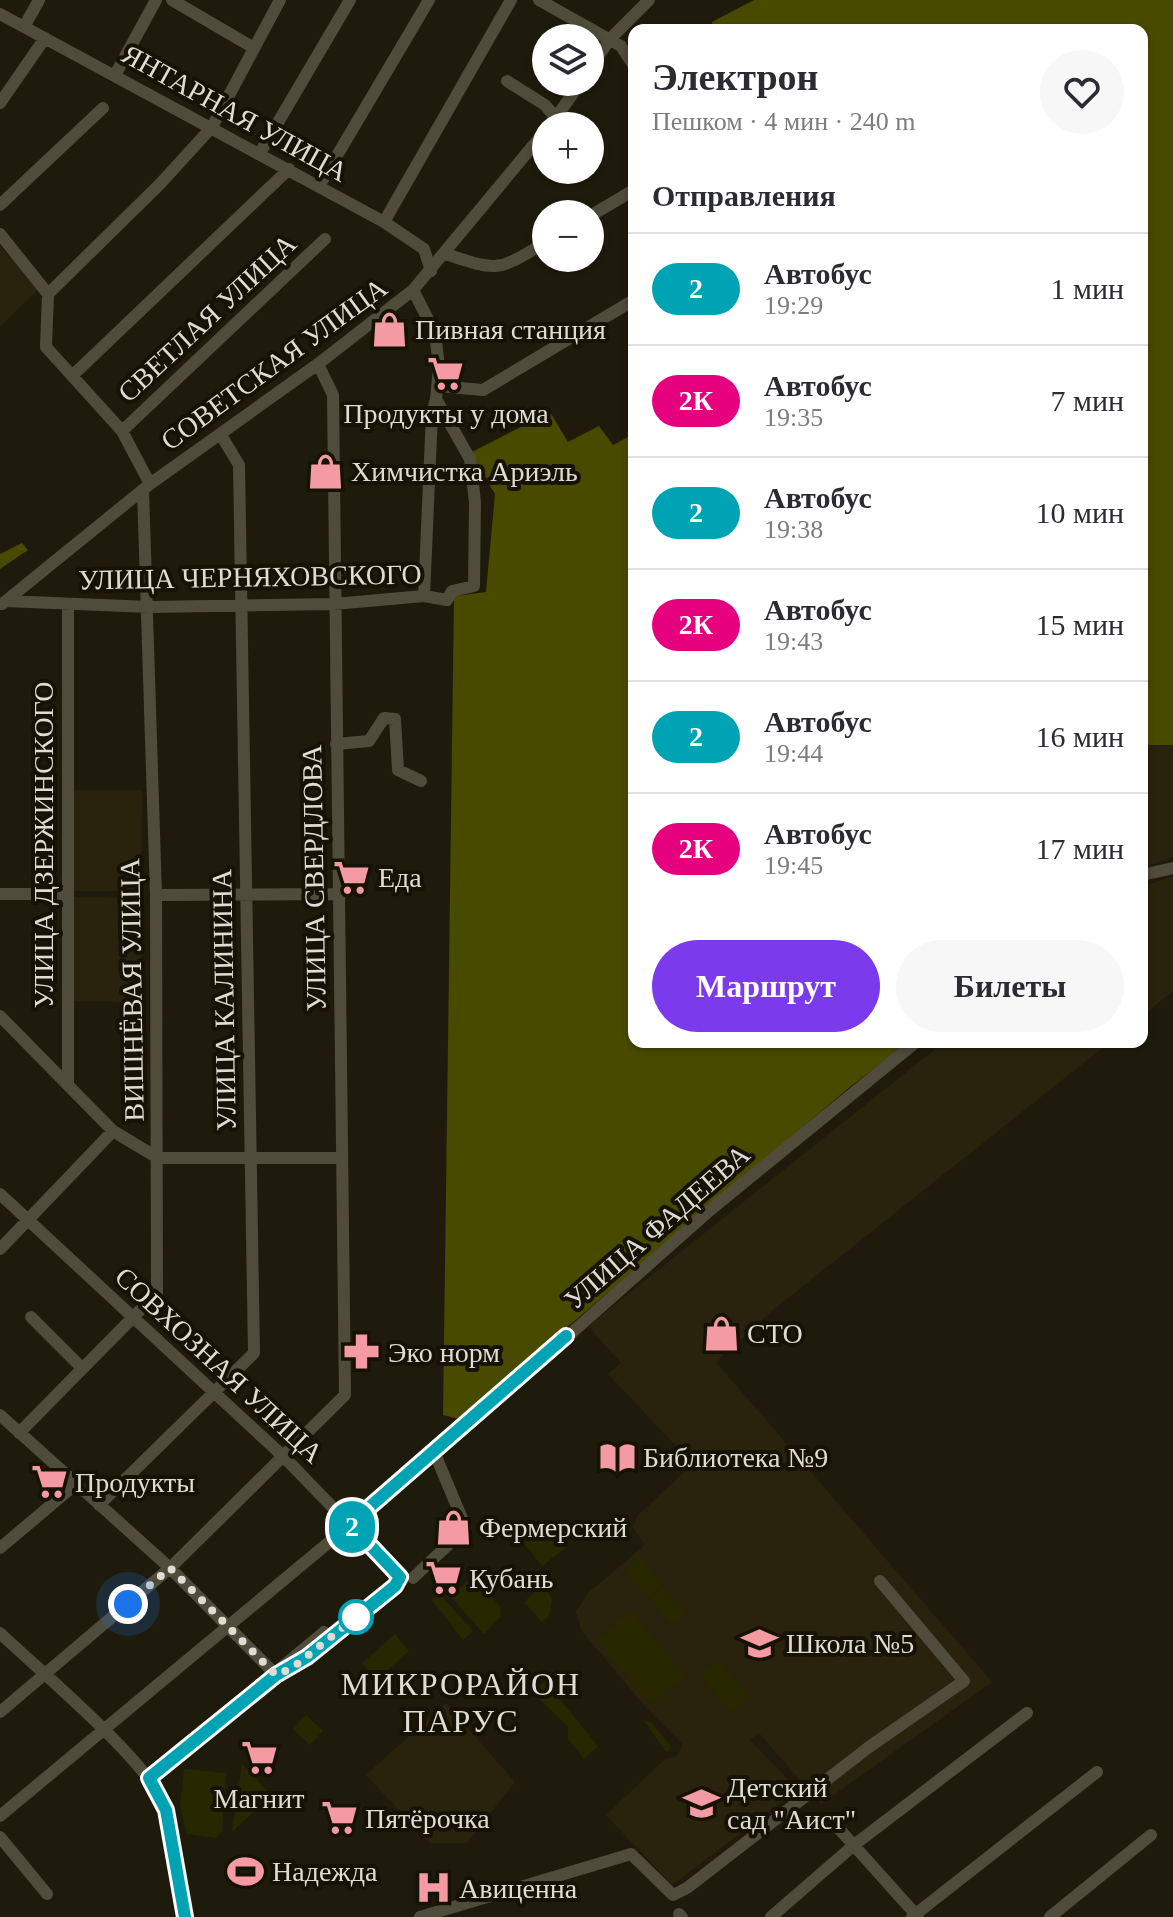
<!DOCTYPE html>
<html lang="ru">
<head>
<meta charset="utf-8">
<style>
	body { margin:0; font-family:"Times New Roman",serif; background:#f7f7f7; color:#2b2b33; height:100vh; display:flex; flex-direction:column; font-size:30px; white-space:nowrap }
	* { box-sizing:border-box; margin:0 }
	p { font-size:26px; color:#7c7c81 }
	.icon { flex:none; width:44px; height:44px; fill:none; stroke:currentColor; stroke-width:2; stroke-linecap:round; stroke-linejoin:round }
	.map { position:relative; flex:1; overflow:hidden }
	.sheet { position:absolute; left:628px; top:24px; width:520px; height:1024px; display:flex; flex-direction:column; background:#fff; border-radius:16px; box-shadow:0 2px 6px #0004 }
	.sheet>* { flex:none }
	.badge { padding:0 16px; border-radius:26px; font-size:28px; line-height:52px }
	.buttons { position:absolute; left:532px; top:24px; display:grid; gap:16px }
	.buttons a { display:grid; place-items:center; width:72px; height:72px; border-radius:50%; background:#fff; box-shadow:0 2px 6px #0004; font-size:40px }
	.you { position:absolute; width:40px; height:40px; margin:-20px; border:6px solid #fff; border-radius:50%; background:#1a73e8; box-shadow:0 0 0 12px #1a73e833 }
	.map>.badge { position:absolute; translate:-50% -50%; box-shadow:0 0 0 4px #fff }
	h2 { padding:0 24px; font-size:30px; line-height:72px }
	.round { display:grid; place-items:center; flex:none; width:84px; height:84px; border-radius:42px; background:#f7f7f7 }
	.head { display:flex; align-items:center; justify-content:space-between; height:136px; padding:0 24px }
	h1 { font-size:38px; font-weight:700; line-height:60px }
	.button { display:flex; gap:16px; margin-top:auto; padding:16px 24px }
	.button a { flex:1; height:92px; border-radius:48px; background:#7c3aed; color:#fff; font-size:32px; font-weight:700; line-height:92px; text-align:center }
	.button a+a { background:#f7f7f7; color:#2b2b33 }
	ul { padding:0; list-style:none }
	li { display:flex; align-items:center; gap:24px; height:112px; padding:0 24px; border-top:2px solid #e1e1e2 }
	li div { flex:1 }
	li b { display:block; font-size:30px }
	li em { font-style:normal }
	li .badge { min-width:88px; font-weight:700; text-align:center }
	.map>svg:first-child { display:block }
	.built { fill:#29220d }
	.green { fill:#272800 }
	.forest { fill:#484a00 }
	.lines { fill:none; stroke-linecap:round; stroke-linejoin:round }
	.minor { stroke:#504c3c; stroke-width:12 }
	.line-casing { stroke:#fff; stroke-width:18 }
	.line { stroke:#00a3b4; stroke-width:12 }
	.walk { stroke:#dfdcd3; stroke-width:8; stroke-dasharray:0 14.4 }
	.stop-dot { fill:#fff; stroke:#00a3b4; stroke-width:4 }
	.labels { text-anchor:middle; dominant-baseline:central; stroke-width:8; stroke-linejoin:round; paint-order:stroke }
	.street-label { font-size:28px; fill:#dfdcd3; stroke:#161205 }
	.poi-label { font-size:28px; fill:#dfdcd3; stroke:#161205; text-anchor:start }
	.quarter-label { font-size:32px; letter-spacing:2px; fill:#dfdcd3; stroke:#161205 }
</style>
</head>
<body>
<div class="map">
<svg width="1173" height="1917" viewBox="0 0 1173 1917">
	<rect width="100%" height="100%" fill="#1f1b0c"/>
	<path class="built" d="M0 246 40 288 0 327Z
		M1142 745 1173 746V857L1142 868Z
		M71 790H142L141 891H71Z
		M1173 876V991L1142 1016V887Z
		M72 897 141 898 142 1002 73 1001Z
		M944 1042H1110L773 1310 716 1362 992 1682 821 1804 759 1733 750 1740 798 1790 672 1885 606 1815 665 1759 677 1756 683 1745 647 1709 581 1630 576 1611 588 1593 645 1545 633 1527 637 1516 693 1464 608 1374 621 1363 588 1326Z
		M446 1703 515 1782 467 1843H430L366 1775Z"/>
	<path class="green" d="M545 1520 567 1547 542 1566 521 1540Z
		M639 1557 662 1584 647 1598 624 1571Z
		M474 1575 501 1608 500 1617 484 1634 451 1597Z
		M542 1585 552 1598 549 1616 542 1622 524 1602Z
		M663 1586 686 1612 671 1625 648 1599Z
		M440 1594 473 1631 463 1640 432 1600Z
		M631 1611 686 1676 651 1705 596 1640Z
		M395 1634 409 1651 376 1680 362 1663Z
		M719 1659 750 1697 730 1713 700 1675Z
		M545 1681 598 1746 584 1759 568 1739V1727L532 1692Z
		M306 1715 323 1731 310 1745 293 1729Z
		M644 1720 652 1723 671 1746 670 1750 666 1752Z
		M242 1764 271 1795 232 1832Z
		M184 1769 226 1773 222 1831 216 1838 187 1834 180 1807Z"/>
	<path class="forest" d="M754 0H1173V745H1142V30H713L712 22Z
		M550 412 568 442 599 426 613 445 628 437 634 440V1042H909L851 1086 459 1419 443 1415 454 596 486 592 495 494 470 453Z
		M22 543 28 550 0 569V554Z"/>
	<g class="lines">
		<path class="minor" d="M172 0 254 48
			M539 0 621 46 634 66
			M0 14 384 222 424 249 431 271
			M24 27 39 0
			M590 68 610 39 649 0
			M115 75 156 0
			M507 81 545 105 556 118
			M0 103 45 38
			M552 123 581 82
			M260 153 350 0
			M319 186 429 0
			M0 205 103 108
			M590 216 634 190
			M384 222 511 0
			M0 234 48 294 46 347 122 431 150 484
			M446 254C499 272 498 271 546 242
			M48 294 160 184 212 127 280 0
			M72 376 289 169
			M438 386 483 390 634 300
			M122 431 325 239
			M424 596 432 414 436 399
			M6 601 149 607 334 604 424 596 447 600 452 591 474 586 475 502 470 459 436 399 439 367 435 333 413 290
			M2 604 150 484 318 364 413 290 546 130
			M68 605V1084
			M336 744 369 741 384 718 395 719 398 770 421 781
			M1142 875 1173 868
			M0 894H66
			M156 895 338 894
			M0 1016 113 1131 158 1158H342
			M0 1194 284 1457 400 1577 395 1586 307 1657 276 1675
			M0 1249 113 1131
			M31 1317 82 1368
			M0 1415 170 1568 276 1675
			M19 1433 157 1293 156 895 143 490
			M99 1505 254 1353 239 465 221 435
			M0 1548 76 1484
			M413 1578 466 1528 435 1454
			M0 1633C38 1669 146 1760 163 1802 177 1838 177 1880 188 1917
			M0 1712 170 1568 345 1395 333 395 318 364
			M149 1778 324 1632
			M0 1816 435 1454 709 1211 916 1042
			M832 1821 918 1917
			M0 1837 47 1894
			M679 1914 682 1917
			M420 1917 631 1854 673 1895 687 1888 869 1747 964 1681 880 1581
			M771 1917 854 1845 1027 1713
			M912 1917 1097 1772
			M1050 1917 1151 1835"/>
	</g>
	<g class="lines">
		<defs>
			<path id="line" d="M185 1917 166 1810 149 1778 276 1675 307 1657 395 1586 400 1577 350 1524 566 1336"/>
		</defs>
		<use href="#line" class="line-casing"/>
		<use href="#line" class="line"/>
		<path class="walk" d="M128 1604 170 1568 276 1675 292 1668 356 1617"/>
	</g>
	<defs>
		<symbol id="shop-bare" viewBox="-9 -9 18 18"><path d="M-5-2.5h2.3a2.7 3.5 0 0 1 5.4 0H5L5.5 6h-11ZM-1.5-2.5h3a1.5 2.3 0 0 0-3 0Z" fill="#f49aa2" stroke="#161205" stroke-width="2.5" paint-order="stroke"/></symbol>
		<symbol id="supermarket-bare" viewBox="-9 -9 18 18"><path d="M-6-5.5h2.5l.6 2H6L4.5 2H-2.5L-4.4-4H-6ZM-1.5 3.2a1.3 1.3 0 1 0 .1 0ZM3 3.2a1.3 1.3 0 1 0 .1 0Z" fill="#f49aa2" stroke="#161205" stroke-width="2.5" paint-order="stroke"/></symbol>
		<symbol id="pharmacy-bare" viewBox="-9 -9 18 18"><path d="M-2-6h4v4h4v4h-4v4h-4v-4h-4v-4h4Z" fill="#f49aa2" stroke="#161205" stroke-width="2.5" paint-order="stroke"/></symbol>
		<symbol id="library-bare" viewBox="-9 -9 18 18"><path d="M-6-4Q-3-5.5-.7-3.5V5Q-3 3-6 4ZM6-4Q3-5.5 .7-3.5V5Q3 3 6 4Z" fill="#f49aa2" stroke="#161205" stroke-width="2.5" paint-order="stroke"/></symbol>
		<symbol id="school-bare" viewBox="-9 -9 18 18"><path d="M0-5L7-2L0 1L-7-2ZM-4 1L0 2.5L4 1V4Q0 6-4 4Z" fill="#f49aa2" stroke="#161205" stroke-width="2.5" paint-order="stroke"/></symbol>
		<symbol id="stadium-bare" viewBox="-9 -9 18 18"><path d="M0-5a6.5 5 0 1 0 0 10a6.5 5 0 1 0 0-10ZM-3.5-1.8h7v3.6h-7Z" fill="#f49aa2" stroke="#161205" stroke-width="2.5" paint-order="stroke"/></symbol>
		<symbol id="hospital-bare" viewBox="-9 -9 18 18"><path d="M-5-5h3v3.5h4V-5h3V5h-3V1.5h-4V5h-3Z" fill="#f49aa2" stroke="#161205" stroke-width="2.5" paint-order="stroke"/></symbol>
	</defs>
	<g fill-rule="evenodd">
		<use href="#shop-bare" x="364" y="304" width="51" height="51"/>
		<use href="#supermarket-bare" x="420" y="348" width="51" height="51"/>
		<use href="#shop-bare" x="300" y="446" width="51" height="51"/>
		<use href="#supermarket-bare" x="326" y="852" width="51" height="51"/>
		<use href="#shop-bare" x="696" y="1308" width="51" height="51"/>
		<use href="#pharmacy-bare" x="336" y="1326" width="51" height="51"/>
		<use href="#library-bare" x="592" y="1432" width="51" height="51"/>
		<use href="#supermarket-bare" x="24" y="1456" width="51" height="51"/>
		<use href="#shop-bare" x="428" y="1502" width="51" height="51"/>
		<use href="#supermarket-bare" x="418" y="1552" width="51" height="51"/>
		<use href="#school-bare" x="734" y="1618" width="51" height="51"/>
		<use href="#supermarket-bare" x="234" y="1732" width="51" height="51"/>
		<use href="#school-bare" x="676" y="1778" width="51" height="51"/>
		<use href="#supermarket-bare" x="314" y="1792" width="51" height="51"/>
		<use href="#stadium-bare" x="220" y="1846" width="51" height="51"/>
		<use href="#hospital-bare" x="408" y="1862" width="51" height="51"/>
	</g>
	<circle class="stop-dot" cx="356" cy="1617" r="16"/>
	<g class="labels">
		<g class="street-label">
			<text transform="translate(235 113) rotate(29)">ЯНТАРНАЯ УЛИЦА</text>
			<text transform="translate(207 318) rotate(-43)">СВЕТЛАЯ УЛИЦА</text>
			<text transform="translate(274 364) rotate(-36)">СОВЕТСКАЯ УЛИЦА</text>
			<text transform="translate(250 577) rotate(-1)">УЛИЦА ЧЕРНЯХОВСКОГО</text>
			<text transform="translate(43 845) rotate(-90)">УЛИЦА ДЗЕРЖИНСКОГО</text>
			<text transform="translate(314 878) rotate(-91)">УЛИЦА СВЕРДЛОВА</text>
			<text transform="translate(132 990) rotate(-91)">ВИШНЁВАЯ УЛИЦА</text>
			<text transform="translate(224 1000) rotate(-91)">УЛИЦА КАЛИНИНА</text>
			<text transform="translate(657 1227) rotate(-41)">УЛИЦА ФАДЕЕВА</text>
			<text transform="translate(219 1365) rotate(43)">СОВХОЗНАЯ УЛИЦА</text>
		</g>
		<g class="poi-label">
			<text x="415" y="329">Пивная станция</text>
			<text x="446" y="413" text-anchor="middle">Продукты у дома</text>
			<text x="351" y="471">Химчистка Ариэль</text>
			<text x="378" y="877">Еда</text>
			<text x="747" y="1333">СТО</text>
			<text x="388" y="1352">Эко норм</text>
			<text x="643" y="1457">Библиотека №9</text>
			<text x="75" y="1482">Продукты</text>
			<text x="479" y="1527">Фермерский</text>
			<text x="469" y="1578">Кубань</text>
			<text x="786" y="1643">Школа №5</text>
			<text x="727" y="1787">Детский<tspan x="727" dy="32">сад "Аист"</tspan></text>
			<text x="259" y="1798" text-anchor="middle">Магнит</text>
			<text x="365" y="1818">Пятёрочка</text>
			<text x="272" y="1871">Надежда</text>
			<text x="459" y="1888">Авиценна</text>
		</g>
		<g class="quarter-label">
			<text x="461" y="1684">МИКРОРАЙОН<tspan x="461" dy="37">ПАРУС</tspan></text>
		</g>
	</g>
</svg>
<div class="buttons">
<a><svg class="icon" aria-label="layers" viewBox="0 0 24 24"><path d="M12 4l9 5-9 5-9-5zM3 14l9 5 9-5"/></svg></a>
<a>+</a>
<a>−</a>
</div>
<div class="you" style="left:128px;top:1604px"></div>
<b class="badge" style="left:352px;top:1527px;background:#00a3b4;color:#fff">2</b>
<section class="sheet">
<div class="head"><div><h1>Электрон</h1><p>Пешком · 4 мин · 240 m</p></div><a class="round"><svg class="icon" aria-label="heart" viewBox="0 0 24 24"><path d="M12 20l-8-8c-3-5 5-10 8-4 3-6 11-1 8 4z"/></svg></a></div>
<h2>Отправления</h2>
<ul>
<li><span class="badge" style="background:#00a3b4;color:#fff">2</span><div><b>Автобус</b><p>19:29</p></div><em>1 мин</em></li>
<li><span class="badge" style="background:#e6007e;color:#fff">2К</span><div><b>Автобус</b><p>19:35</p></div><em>7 мин</em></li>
<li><span class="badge" style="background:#00a3b4;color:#fff">2</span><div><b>Автобус</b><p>19:38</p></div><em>10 мин</em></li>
<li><span class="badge" style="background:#e6007e;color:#fff">2К</span><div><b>Автобус</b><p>19:43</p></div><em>15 мин</em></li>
<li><span class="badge" style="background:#00a3b4;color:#fff">2</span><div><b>Автобус</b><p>19:44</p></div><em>16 мин</em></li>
<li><span class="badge" style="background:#e6007e;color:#fff">2К</span><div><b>Автобус</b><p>19:45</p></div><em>17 мин</em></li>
</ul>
<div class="button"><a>Маршрут</a><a>Билеты</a></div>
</section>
</div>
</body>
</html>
